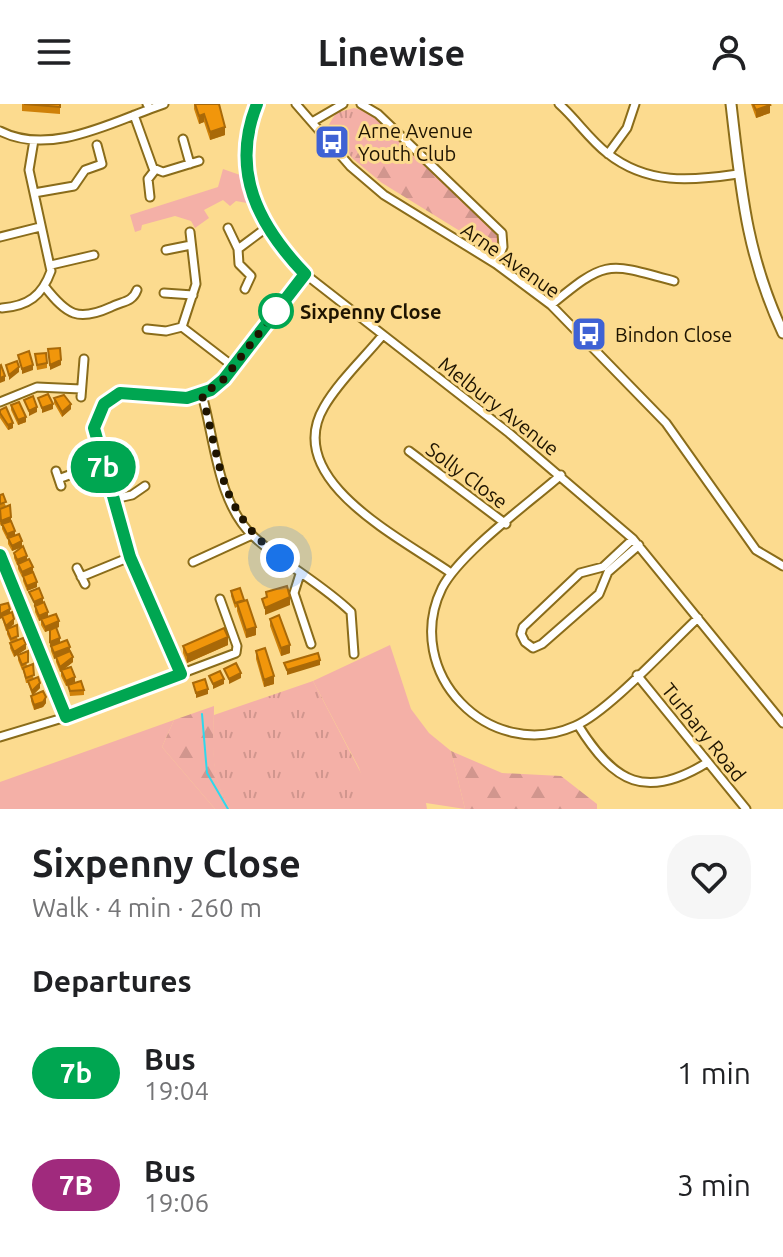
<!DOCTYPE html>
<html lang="en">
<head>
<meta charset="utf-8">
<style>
	body { margin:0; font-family:Ubuntu,sans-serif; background:#f6f6f6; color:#202124; height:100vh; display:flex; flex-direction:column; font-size:30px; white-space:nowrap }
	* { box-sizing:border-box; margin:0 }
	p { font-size:26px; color:#757577 }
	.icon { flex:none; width:44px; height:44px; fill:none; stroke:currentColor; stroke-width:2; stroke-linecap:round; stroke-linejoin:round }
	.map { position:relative; height:705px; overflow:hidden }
	.details { display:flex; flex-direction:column; background:#fff; flex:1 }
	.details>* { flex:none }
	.badge { padding:0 16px; border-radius:26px; font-size:28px; line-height:52px }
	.you { position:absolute; width:40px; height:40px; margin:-20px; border:6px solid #fff; border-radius:50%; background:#1a73e8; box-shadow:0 0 0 12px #1a73e833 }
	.map>.badge { position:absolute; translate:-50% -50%; box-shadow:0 0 0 4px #fff }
	h2 { padding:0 32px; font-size:30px; line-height:72px }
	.round { display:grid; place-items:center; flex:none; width:84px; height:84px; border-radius:32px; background:#f6f6f6 }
	.summary { display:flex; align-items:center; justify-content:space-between; height:136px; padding:0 32px }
	h1 { font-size:38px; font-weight:600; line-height:60px }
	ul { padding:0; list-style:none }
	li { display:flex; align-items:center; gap:24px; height:112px; padding:0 32px }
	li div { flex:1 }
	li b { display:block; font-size:30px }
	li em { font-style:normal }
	li .badge { min-width:88px; font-weight:700; text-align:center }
	header { display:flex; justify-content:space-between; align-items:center; height:104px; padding:0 32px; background:#fff; font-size:36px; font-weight:600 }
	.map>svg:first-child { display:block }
	.grass { fill:#f4b0a7 }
	.forest { fill:url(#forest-firs) }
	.park { fill:url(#park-tufts) }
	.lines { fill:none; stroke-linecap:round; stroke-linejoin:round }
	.stream { stroke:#2fd8ec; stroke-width:2 }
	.minor-casing { stroke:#8a6c1a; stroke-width:11 }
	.tertiary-casing { stroke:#8a6c1a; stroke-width:13 }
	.minor { stroke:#fff; stroke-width:7 }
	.tertiary { stroke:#fff; stroke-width:9 }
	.wall { fill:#cf8109 }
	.shaded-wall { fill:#a96908 }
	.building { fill:#f1960b; stroke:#a96908; stroke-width:2 }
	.line-casing { stroke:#fff; stroke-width:18 }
	.line { stroke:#00a651; stroke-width:12 }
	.walk { stroke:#1e1400; stroke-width:8; stroke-dasharray:0 14.4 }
	.stop-dot { fill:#fff; stroke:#00a651; stroke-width:4 }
	.labels { text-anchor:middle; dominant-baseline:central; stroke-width:6; stroke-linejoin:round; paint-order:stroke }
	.poi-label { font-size:20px; fill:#1e1400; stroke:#fcdb8f; text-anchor:start }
	.street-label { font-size:20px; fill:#1e1400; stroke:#fcdb8f }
	.stop-label { font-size:20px; font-weight:bold; fill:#1e1400; stroke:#fcdb8f; text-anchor:start }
</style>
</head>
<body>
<header><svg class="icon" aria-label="menu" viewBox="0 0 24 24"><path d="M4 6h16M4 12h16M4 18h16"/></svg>Linewise<svg class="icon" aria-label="person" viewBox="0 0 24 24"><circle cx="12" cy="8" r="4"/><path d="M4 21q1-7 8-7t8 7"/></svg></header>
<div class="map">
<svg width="783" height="705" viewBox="0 0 783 705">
	<defs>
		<pattern id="forest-firs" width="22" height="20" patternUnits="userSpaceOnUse" patternTransform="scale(2)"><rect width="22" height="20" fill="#f4b0a7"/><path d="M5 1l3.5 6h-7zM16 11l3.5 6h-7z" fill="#d1968e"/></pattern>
		<pattern id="park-tufts" width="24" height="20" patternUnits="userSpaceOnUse" patternTransform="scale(2)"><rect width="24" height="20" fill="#f4b0a7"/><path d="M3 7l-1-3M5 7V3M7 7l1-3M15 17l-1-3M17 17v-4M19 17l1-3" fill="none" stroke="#d1968e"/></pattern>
	</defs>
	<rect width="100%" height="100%" fill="#fcdb8f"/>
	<path class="grass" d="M223 65 240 71 247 99 236 97 230 102 223 96 204 106 209 114 195 124 191 117 175 112 142 121 141 126 135 128 130 111 218 83Z
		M390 541 411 605 429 629 451 647 465 705 426 699 427 705H372L359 664 313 577Z
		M174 616 162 643 215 705H0V678Z"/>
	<path class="forest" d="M385 23 497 128 499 137 494 148 382 79 352 54Z
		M214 602C214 640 209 672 230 705H215L162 643 174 616Z
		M451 647 502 669 561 672 597 700V705H465Z"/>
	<path class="park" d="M354 4 368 8 385 23 352 54 328 22 336 9Z
		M313 577 372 690 385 705H230C211 676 212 645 214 611Z"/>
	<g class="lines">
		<path class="stream" d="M202 610 207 669 228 705"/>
		<defs>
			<path id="minor" d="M147 0 150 5 164 0
				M257 0C230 67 258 121 305 170L509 329 633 435 783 619
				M296 0 350 62 384 91 496 160 551 201 666 319 756 446 783 462
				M361 0 378 10 502 129 503 143 496 160
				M559 0C576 15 589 35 607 49 647 81 691 77 738 70
				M134 11 153 64 163 68 199 57
				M312 18 343 0
				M0 27C47 51 105 22 150 5
				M183 35 190 60
				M608 50 627 24 635 0
				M34 89 74 82 85 66 102 60 97 41
				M150 93 148 75 155 66
				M228 124 238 145 266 124
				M190 128 196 180 182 223 234 263
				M0 133 40 123
				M238 145 239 160 251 172 245 185
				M166 146 191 141
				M51 161 94 151
				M45 183C67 211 78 218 111 203 122 197 132 199 137 186
				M164 189 193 191
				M551 201C606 156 606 158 674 177
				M2 204C28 202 42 192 51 167L29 66 34 36
				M147 225 166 227 182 223
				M382 232C364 254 339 277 324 303 281 376 403 435 451 469
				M202 291C215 336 217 399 254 433 285 461 322 480 351 508L354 550
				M81 293 84 255
				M0 298 37 283 81 285
				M409 347 506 420
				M56 367 61 382
				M561 371C529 399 460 449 442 484 401 568 489 660 575 622 608 608 669 541 698 514
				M61 374 102 359
				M114 395 132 391 145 382
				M633 435 603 463 580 469 523 523 521 530 525 538 533 544 542 540 599 490 608 468 639 441
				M0 452 66 613
				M193 458 252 431
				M77 464 85 480
				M300 470 294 489 311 540
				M81 473 130 453
				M181 570 130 453 95 330C95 258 167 304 202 290 233 279 283 198 305 170
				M637 571 746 705
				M578 621C614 679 646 697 708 658
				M0 633 66 613 236 549 237 542 220 495"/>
			<path id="tertiary" d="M731 0C741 85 746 150 783 229"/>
		</defs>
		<use href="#minor" class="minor-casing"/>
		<use href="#tertiary" class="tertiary-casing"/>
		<use href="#minor" class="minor"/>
		<use href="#tertiary" class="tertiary"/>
	</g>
	<path class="wall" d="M22 0H60V10L22 7Z
		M194 0H219L225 31 210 36 204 18 199 20 194 5Z
		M751 0H772L770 1V9L756 14Z
		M35 250 47 259V264L37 266Z
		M54 294 71 305 62 313 54 299Z
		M11 301 26 318 18 321 11 306Z
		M0 306 13 324 8 326 0 314Z
		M0 391 6 402 15 432 22 443 33 468 37 483 27 487 23 477V472L22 473 18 465V461H17L14 454V449L22 443 12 447 8 440V435H7L2 425V421L1 422 0 420Z
		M231 487 256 531 246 534 237 507V503L235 504 231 492Z
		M35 502 59 523 56 524 60 538 70 547 73 558 63 566 75 578 66 582 61 572V567L60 568 56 558V554L54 555 51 547V542L50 543V526L45 528 41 521V516L39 517 35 508Z
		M10 509 14 520 9 524 26 545 14 553 10 544 11 539 7 530V526L6 527 2 514 0 515Z
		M270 515 290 549 281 552 270 522Z
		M228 541 187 559 183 549V542Z
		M256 547 274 580 264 583 256 555Z
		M18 551 28 562 34 575 40 584 34 590 46 599 43 603 34 606 31 597V592L32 591 28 579H26L23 566H22L18 556Z
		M68 581 84 586V591L70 592Z"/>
	<path class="shaded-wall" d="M770 1V9L756 14V6Z
		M204 10V18L199 20V12Z
		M225 23V31L210 36V28Z
		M61 256V261L50 266V261Z
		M33 261V266L22 270V265Z
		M19 263V268L9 276V271Z
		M5 272V277L0 279V274Z
		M53 300V305L42 309V304Z
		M71 300V305L62 313V308Z
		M37 303V308L29 312V307Z
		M26 313V318L18 321V316Z
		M13 319V324L8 326V321Z
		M11 413V418L1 422V417Z
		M15 427V432L7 435V430Z
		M22 437V443L12 447V442Z
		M27 452V457L17 461V456Z
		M33 463V468L22 473V468Z
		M37 478V483L27 487V482Z
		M290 493V501L265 511V504Z
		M43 494V499L34 503V498Z
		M10 505V510L0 515V510Z
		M48 508V513L39 517V512Z
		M14 515V520L6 527V522Z
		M59 517V523L45 528V523Z
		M256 523V531L246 534V526Z
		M228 533V541L187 559V551Z
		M60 534V539L50 543V538Z
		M26 540V545L14 553V548Z
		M290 541V549L281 552V544Z
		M70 543V548L54 555V549Z
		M73 553V558L60 568V563Z
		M320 556V561L287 571V566Z
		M241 569V574L229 580V575Z
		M274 572V580L264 583V576Z
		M75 573V578L66 582V577Z
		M224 575V580L213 585V580Z
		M40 579V584L32 592V587Z
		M208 585V590L196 594V589Z
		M46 593V599L43 603 34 606V601Z"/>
	<path class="building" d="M24 0H60V3Z
		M195 0H219L225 23 210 28 204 10 199 12Z
		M753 0H769L770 1 756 6Z
		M60 244 61 256 50 261 48 245Z
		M29 247 33 261 22 265 18 251Z
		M46 249 47 259 37 261 35 250Z
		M17 257 19 263 9 271 6 261Z
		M1 261 5 272 0 274V262Z
		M48 290 53 300 42 304 38 294Z
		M64 291 71 300 62 308 54 294Z
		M33 292 37 303 29 307 24 296Z
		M19 298 26 313 18 316 11 301Z
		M6 303 13 319 8 321 0 309V306Z
		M3 390 6 398 0 400V391Z
		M10 401 11 413 1 417 0 405Z
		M11 417 15 427 7 430 2 420Z
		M19 430 22 437 12 442 8 434Z
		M23 442 27 452 17 456 14 449Z
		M29 455 33 463 22 468 18 460Z
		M33 468 37 478 27 482 23 472Z
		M287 482 290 493 265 504 262 495 267 493 266 488Z
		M39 484 43 494 34 498 29 488Z
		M240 484 244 496 235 499 231 487Z
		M247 496 256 523 246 526 237 499Z
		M44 498 48 508 39 512 35 502Z
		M8 499 10 505 0 510V501Z
		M12 508 14 515 6 522 2 512Z
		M56 510 59 517 45 523 41 515Z
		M279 511 290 541 281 544 270 515Z
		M17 521 18 532 11 535 7 525Z
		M56 523 60 534 50 538V526Z
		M224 524 228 533 187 551 183 542Z
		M23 534 26 540 14 548 10 539Z
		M67 536 70 543 54 549 51 542Z
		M265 544 274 572 264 576 256 547Z
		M28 547V558L22 561 18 551Z
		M70 547 73 553 60 563 56 553Z
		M318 549 320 556 287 566 284 559Z
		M236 559 241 569 229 575 224 565Z
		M33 560 34 571 26 574 23 564Z
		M71 563 75 573 66 577 61 566Z
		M220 567 224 575 213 580 209 572Z
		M38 573 40 579 32 587 28 577Z
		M205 575 208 585 196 589 193 579Z
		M81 577 84 586 70 587 68 581Z
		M43 587 46 593 43 598 34 601 31 592Z"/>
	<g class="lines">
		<defs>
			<path id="line" d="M0 451 66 613 181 570 130 453 94 324 104 300 120 289 187 294 211 286 224 275 305 170C258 121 230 67 257 0"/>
		</defs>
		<use href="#line" class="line-casing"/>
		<use href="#line" class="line"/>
		<path class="walk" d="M276 207 224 275 202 291C222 362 217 403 280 454"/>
	</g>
	<defs>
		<symbol id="bus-square" viewBox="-11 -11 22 22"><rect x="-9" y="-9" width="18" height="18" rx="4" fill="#3f62d4" stroke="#fcdb8f"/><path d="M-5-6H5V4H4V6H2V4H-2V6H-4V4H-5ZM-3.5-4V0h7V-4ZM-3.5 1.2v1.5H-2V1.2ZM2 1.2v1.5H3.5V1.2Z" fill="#fff"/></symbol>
	</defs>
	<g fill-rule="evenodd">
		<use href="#bus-square" x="312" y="18" width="40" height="40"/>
		<use href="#bus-square" x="569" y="210" width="40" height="40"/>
	</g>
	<circle class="stop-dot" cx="276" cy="207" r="16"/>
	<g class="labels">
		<g class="poi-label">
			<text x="358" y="26">Arne Avenue<tspan x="358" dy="23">Youth Club</tspan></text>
			<text x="615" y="230">Bindon Close</text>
		</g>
		<g class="street-label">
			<text transform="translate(511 156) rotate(35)">Arne Avenue</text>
			<text transform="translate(499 302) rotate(38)">Melbury Avenue</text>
			<text transform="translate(467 371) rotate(37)">Solly Close</text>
			<text transform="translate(704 628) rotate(51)">Turbary Road</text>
		</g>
		<g class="stop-label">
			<text x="300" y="207">Sixpenny Close</text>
		</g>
	</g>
</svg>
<div class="you" style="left:280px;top:454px"></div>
<b class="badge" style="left:103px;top:363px;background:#00a651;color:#fff">7b</b>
</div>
<section class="details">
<div class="summary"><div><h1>Sixpenny Close</h1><p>Walk · 4 min · 260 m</p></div><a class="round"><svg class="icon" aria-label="heart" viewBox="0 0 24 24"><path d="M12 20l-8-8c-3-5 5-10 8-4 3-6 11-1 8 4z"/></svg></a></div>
<h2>Departures</h2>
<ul>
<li><span class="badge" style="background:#00a651;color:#fff">7b</span><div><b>Bus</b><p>19:04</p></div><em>1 min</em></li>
<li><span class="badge" style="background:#a02a7d;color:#fff">7B</span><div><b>Bus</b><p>19:06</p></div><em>3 min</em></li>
</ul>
</section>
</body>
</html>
